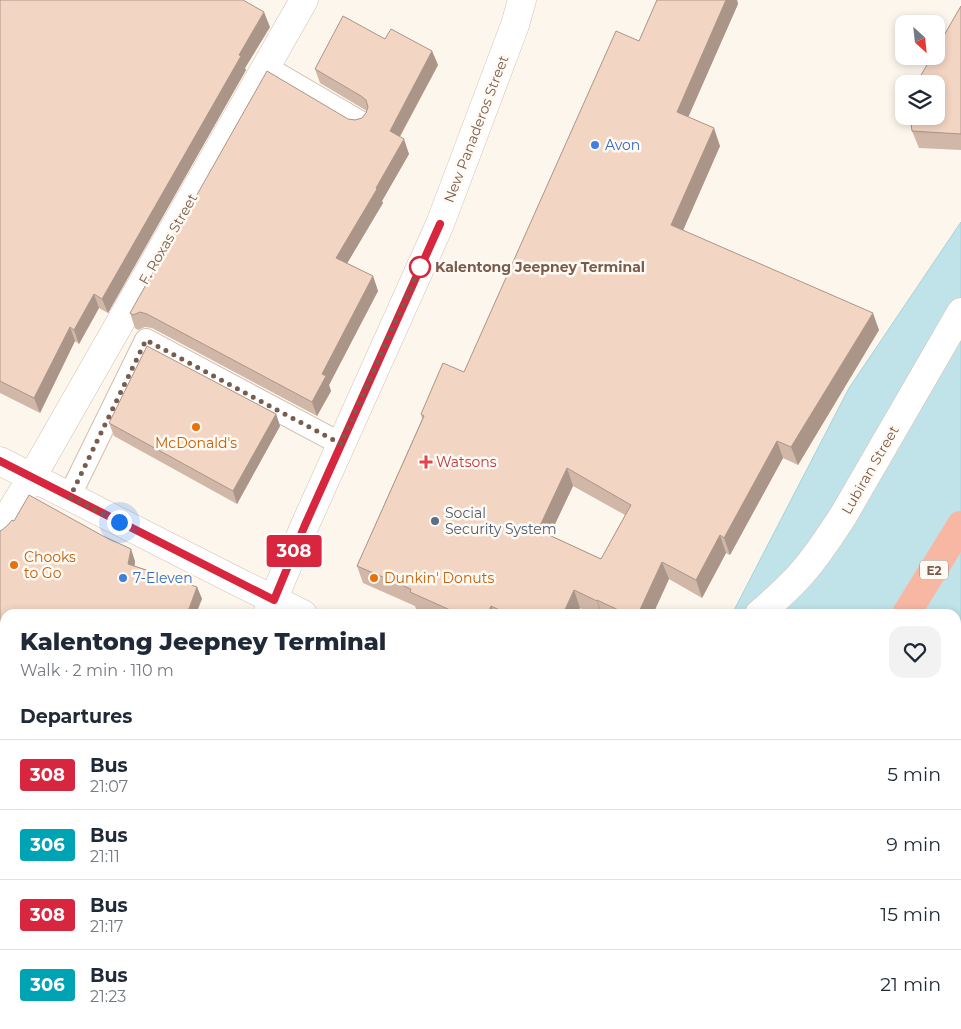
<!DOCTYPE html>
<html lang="en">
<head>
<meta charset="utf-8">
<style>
	body { margin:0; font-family:Montserrat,sans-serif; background:#f2f2f3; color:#1f2937; height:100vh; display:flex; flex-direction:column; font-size:19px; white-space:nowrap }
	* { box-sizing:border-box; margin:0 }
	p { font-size:16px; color:#747a83 }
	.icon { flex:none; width:28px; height:28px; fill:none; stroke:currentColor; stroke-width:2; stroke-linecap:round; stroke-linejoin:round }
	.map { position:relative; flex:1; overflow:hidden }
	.details { position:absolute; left:0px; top:609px; width:961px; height:421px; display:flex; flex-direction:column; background:#fff; border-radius:15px 15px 0 0; box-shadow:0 2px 8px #0003 }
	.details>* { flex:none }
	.badge { padding:0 10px; border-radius:4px; font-size:18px; line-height:32px }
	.needle { width:32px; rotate:153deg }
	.buttons { position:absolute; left:895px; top:15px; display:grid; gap:10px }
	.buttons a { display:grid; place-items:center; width:50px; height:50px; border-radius:10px; background:#fff; box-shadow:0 2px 8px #0003; font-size:25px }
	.you { position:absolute; width:25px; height:25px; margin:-12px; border:4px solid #fff; border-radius:50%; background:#1a73e8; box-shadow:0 0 0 8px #1a73e833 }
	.map>.badge { position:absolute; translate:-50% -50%; box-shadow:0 0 0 2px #fff }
	h2 { padding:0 20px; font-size:19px; line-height:45px }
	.round { display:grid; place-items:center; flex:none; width:52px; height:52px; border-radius:15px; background:#f2f2f3 }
	.head { display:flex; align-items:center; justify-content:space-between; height:85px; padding:0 20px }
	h1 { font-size:24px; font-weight:800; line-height:38px }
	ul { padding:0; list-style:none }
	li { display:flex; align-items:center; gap:15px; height:70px; padding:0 20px; border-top:1px solid #e0e1e3 }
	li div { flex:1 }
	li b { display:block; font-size:19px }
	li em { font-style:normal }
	li .badge { min-width:55px; font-weight:700; text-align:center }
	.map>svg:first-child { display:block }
	.water { fill:#bfe3e8; stroke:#a5d3da }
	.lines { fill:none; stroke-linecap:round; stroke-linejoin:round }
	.lane-casing { stroke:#d1beb0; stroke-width:24 }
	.street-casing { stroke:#d1beb0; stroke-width:29 }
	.secondary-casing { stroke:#d6c0b0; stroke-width:29 }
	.highway-casing { stroke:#dad1cd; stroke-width:29 }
	.lane { stroke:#fff; stroke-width:22 }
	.street { stroke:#fff; stroke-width:28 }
	.secondary { stroke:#fff; stroke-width:28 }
	.highway { stroke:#f7b7a3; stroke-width:28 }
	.wall { fill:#d1b7a8; fill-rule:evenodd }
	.shaded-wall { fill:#aa9588 }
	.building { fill:#f3d5c3; stroke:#aa9588; fill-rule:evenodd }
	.line-casing { stroke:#fff; stroke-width:11 }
	.line { stroke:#d7263d; stroke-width:8 }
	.walk { stroke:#7a5c4d; stroke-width:5; stroke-dasharray:0 9 }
	.shop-dot { fill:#3f7fe0; stroke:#fffaf3; stroke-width:2 }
	.stop-dot { fill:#fff; stroke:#d7263d; stroke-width:2.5 }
	.food-dot { fill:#e8710a; stroke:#fffaf3; stroke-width:2 }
	.health-dot { fill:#e0444e; stroke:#fffaf3; stroke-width:2 }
	.service-dot { fill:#5c6f8a; stroke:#fffaf3; stroke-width:2 }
	.labels { text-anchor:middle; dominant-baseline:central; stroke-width:5; stroke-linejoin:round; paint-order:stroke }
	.shield { fill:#fffaf3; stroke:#a28b7f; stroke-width:1 }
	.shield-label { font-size:12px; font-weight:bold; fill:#7a5c4d }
	.street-label { font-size:14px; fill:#7a5c4d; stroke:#fffaf3 }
	.shop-label { font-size:14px; fill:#366cbe; stroke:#fffaf3; text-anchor:start }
	.stop-label { font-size:14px; font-weight:bold; fill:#7a5c4d; stroke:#fffaf3; text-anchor:start }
	.food-label { font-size:14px; fill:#c56008; stroke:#fffaf3; text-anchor:start }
	.health-label { font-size:14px; fill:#be3a42; stroke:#fffaf3; text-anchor:start }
	.service-label { font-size:14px; fill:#4e5e75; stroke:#fffaf3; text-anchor:start }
</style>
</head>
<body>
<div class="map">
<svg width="961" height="1029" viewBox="0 0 961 1029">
	<rect width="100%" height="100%" fill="#fdf6ec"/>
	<path class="water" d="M961 222V802L956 811V614H732L849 388Z
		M582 1025H850L848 1029H580Z"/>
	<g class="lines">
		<defs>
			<path id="lane" d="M266 67 360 122
				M69 497 146 340 341 444"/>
			<path id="street" d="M0 529 32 477 304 0
				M293 1029 295 1025"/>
			<path id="secondary" d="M0 461 234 580 303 614
				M267 614 305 525 440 224 515 25 522 0
				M759 614C774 601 789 588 802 573 817 556 830 536 843 516L961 312
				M93 1029 95 1025"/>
			<path id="highway" d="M906 614 961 525
				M956 704 961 696
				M683 1029 684 1025
				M798 1029 800 1025"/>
		</defs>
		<use href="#lane" class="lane-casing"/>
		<use href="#street" class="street-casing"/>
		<use href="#secondary" class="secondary-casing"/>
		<use href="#highway" class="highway-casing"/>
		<use href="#lane" class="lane"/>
		<use href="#street" class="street"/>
		<use href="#secondary" class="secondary"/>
		<use href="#highway" class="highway"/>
	</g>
	<path class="wall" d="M0 0 270 27 245 68 246 70 108 313 99 308 79 344 75 341 40 413 0 393Z
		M657 0H737L738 4 688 117 720 146 683 230 879 330 798 465 783 458 730 555 726 553 702 598 669 579 653 614H593L580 608 578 614H427L416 609 415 606 363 583 357 566 422 419 421 414 464 372 639 41ZM573 486 625 515 601 559 550 535Z
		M961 6V150L919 148 912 131Z
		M385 39 432 51 438 65 400 137 409 154 382 201 383 203 347 263 373 276 378 291 329 385 331 391 317 416 152 328 145 327 138 330 135 328 130 313 348 119 355 120 362 118 366 113 367 111 320 83 315 69Z
		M276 414 280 426 237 504 114 436 109 423Z
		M0 531 135 561V566L197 587 202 599 5 614V688L0 685Z
		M961 790V812L956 799Z
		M391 1025H448L446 1029H400Z"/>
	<path class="shaded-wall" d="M726 0H737L738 4 683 129 677 112Z
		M264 12 270 27 245 68 246 70 108 313 102 299 239 55Z
		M432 51 438 65 395 145 390 131Z
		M714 128 720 146 678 242 671 225Z
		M404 139 409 154 382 201 383 203 342 272 336 258Z
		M373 276 378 291 329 385 331 391 317 416 312 402 322 374Z
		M94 294 99 308 79 344 74 330Z
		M873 313 879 330 798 465 791 447Z
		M70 327 75 341 40 413 34 398Z
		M276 414 280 426 237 504 233 491Z
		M777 441 783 458 730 555 724 538Z
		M567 468 573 486 544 547 538 530Z
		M720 535 726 553 702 598 696 580Z
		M131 549 135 561 133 577 128 564Z
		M662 562 669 579 653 614H638Z
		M197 587 202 599 196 614H187Z
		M574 590 580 608 578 614H563Z
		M597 600 602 614H601L597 601Z
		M491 606 494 614H488Z
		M40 1025H53L51 1029H38Z
		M264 1025H275L274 1029H262Z
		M435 1025H448L446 1029H433Z"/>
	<path class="building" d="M0 0H243L264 12 239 55 241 56 102 299 94 294 74 330 70 327 34 398 0 381Z
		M657 0H726L677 112 714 128 671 225 873 313 791 447 777 441 724 538 720 535 696 580 662 562 638 614H627L597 600V601L574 590 563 614H508L491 606 488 614H459L410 592 411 589 357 566 424 416 421 414 443 363 464 372 616 31 639 41ZM567 468 631 505 601 559 538 530Z
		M961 6V134L912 131 910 116H936V84H916L932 56H936V49Z
		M343 16 385 39 391 29 432 51 390 131 404 139 376 188 377 189 336 258 373 276 322 374 326 376 312 402 147 314 140 312 133 315 130 313 267 71 348 119 355 120 362 118 366 113 368 107 366 100 361 96 315 69Z
		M147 346 276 414 233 491 109 423Z
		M29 495 103 536 131 549 128 564 197 587 187 614H5V678L0 675V531L2 530 8 525 12 520 14 521Z
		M0 777 5 780V1025H40L38 1029H0Z
		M961 790V801L956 798Z
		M961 853V1029H867L869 1025H956V861Z
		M165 1025H264L262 1029H163Z
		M418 1025H435L433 1029H426Z"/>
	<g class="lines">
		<defs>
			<path id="line" d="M0 461 274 600 305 525 440 224"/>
		</defs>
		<use href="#line" class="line-casing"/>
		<use href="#line" class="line"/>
		<path class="walk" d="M119 522 70 497 146 340 341 444 420 267"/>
	</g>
	<g class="shop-dot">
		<circle cx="595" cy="145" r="5"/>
		<circle cx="123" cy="578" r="5"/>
	</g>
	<circle class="stop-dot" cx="420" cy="267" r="10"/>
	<g class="food-dot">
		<circle cx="196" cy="427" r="5"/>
		<circle cx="14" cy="565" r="5"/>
		<circle cx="374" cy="578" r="5"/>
	</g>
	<path class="health-dot" d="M423.5 454.5h5v5h5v5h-5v5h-5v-5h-5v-5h5z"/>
	<circle class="service-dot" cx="435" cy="521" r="5"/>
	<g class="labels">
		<rect class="shield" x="920" y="560.5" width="28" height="19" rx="4"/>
		<g class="shield-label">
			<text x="934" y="570">E2</text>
		</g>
		<g class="street-label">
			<text transform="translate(476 129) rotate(-69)">New Panaderos Street</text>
			<text transform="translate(168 239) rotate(-60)">F. Roxas Street</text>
			<text transform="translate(870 470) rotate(-60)">Lubiran Street</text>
		</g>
		<g class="shop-label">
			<text x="605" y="145">Avon</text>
			<text x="133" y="578">7-Eleven</text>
		</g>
		<g class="stop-label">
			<text x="435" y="267">Kalentong Jeepney Terminal</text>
		</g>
		<g class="food-label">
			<text x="196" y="443" text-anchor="middle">McDonald's</text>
			<text x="24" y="557">Chooks<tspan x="24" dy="16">to Go</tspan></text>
			<text x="384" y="578">Dunkin' Donuts</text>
		</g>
		<g class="health-label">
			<text x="436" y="462">Watsons</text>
		</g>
		<g class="service-label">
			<text x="445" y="513">Social<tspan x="445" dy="16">Security System</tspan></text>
		</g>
	</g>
</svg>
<div class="buttons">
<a><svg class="needle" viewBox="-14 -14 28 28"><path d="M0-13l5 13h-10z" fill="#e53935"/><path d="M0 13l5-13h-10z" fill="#747a83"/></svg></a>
<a><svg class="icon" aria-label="layers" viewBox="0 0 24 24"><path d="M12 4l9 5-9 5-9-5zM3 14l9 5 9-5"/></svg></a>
</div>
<div class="you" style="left:119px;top:522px"></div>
<b class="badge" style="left:294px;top:551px;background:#d7263d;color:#fff">308</b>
<section class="details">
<div class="head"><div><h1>Kalentong Jeepney Terminal</h1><p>Walk · 2 min · 110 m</p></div><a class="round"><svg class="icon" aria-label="heart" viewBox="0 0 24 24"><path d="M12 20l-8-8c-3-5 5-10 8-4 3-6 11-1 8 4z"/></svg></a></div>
<h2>Departures</h2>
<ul>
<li><span class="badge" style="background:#d7263d;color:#fff">308</span><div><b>Bus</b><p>21:07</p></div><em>5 min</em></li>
<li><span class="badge" style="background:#00a3b4;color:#fff">306</span><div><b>Bus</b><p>21:11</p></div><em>9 min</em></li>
<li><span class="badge" style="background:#d7263d;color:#fff">308</span><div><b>Bus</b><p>21:17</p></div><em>15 min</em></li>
<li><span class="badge" style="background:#00a3b4;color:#fff">306</span><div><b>Bus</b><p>21:23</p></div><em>21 min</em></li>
</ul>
</section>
</div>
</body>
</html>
